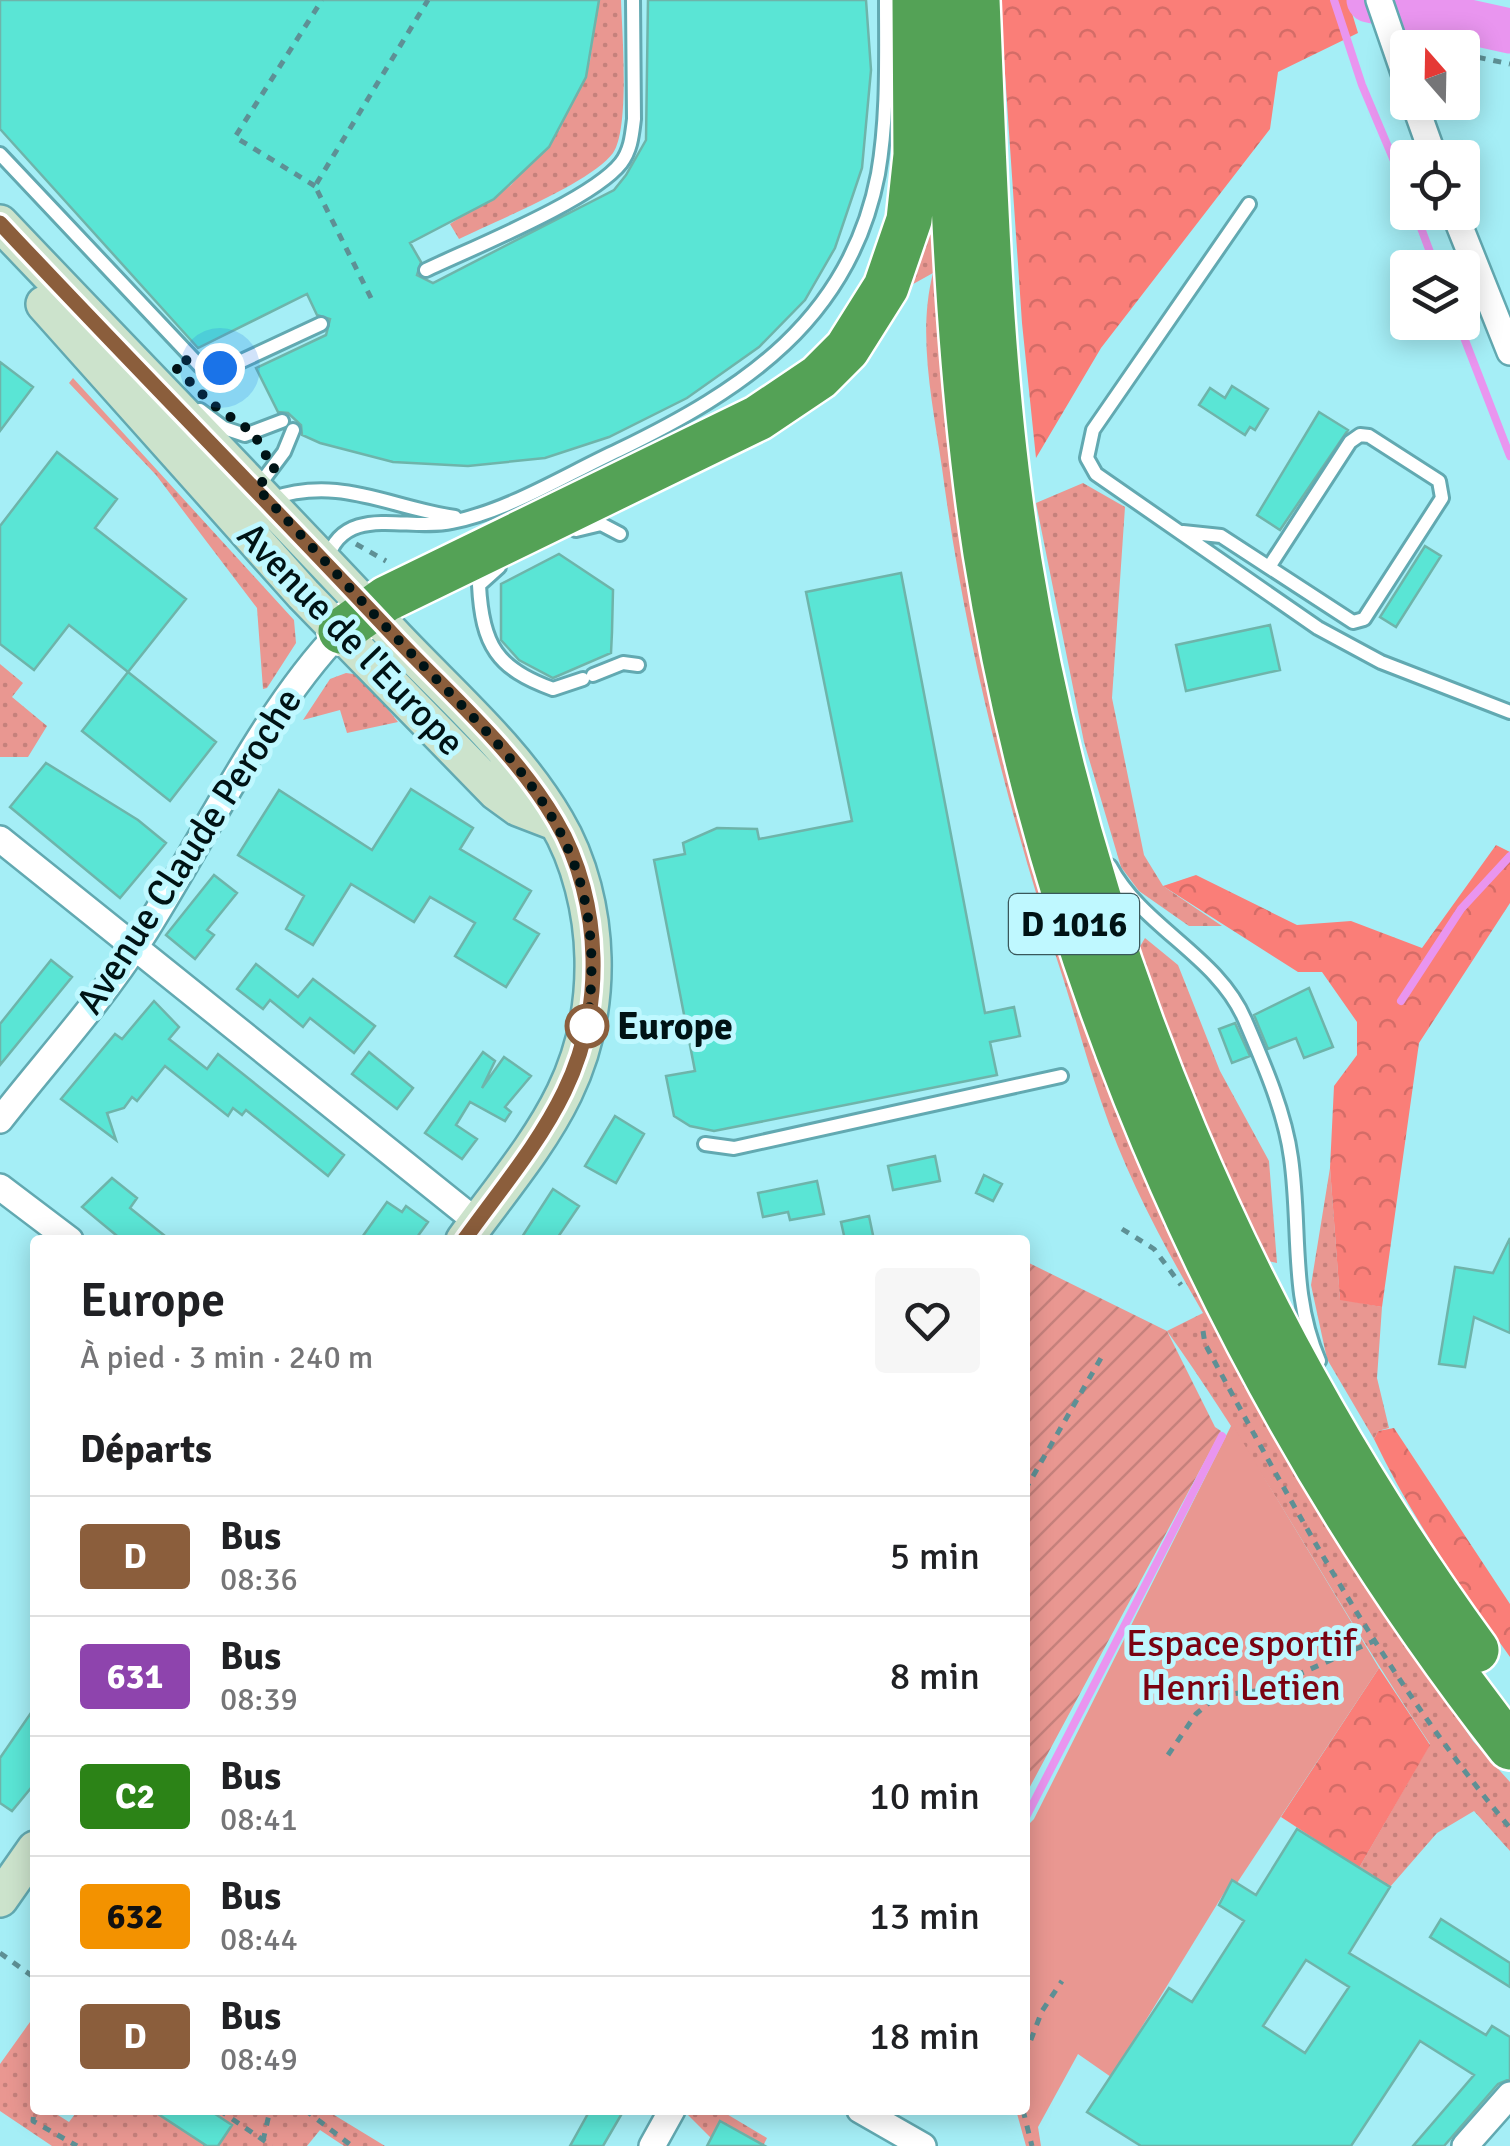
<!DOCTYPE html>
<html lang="fr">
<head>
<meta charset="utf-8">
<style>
	body { margin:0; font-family:Signika,sans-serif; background:#f6f6f6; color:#202124; height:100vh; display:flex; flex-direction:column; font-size:38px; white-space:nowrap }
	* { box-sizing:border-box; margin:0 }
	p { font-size:32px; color:#757577 }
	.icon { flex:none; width:55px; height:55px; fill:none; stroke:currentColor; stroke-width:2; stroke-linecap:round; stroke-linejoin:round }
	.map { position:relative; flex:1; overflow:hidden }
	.details { position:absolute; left:30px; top:1235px; width:1000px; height:880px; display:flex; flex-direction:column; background:#fff; border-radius:10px; box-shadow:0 5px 25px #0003 }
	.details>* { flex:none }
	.badge { padding:0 20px; border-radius:8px; font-size:35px; line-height:65px }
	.needle { width:65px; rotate:340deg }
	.controls { position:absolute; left:1390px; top:30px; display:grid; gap:20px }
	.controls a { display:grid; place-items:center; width:90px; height:90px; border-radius:10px; background:#fff; box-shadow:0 5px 25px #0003; font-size:50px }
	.you { position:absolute; width:50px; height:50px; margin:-25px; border:8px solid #fff; border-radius:50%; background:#1a73e8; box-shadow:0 0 0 15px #1a73e833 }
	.map>.badge { position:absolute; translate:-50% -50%; box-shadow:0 0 0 5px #fff }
	h2 { padding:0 50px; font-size:38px; line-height:90px }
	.round { display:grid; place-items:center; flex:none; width:105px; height:105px; border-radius:10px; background:#f6f6f6 }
	.summary { display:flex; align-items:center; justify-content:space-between; height:170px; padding:0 50px }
	h1 { font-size:48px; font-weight:600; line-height:75px }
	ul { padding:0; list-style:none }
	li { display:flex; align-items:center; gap:30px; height:120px; padding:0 50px; border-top:2px solid #e0e0e0 }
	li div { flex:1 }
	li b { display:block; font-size:38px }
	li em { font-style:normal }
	li .badge { min-width:110px; font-weight:700; text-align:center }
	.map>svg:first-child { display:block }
	.grass { fill:url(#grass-dots) }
	.forest { fill:url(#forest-crowns) }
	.park { fill:#e99791 }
	.garden { fill:url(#garden-furrows) }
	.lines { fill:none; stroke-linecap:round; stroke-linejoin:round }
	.stream { stroke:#e995ef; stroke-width:8 }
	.river { stroke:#e995ef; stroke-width:45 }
	.building { fill:#5ae5d5; stroke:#6eb4aa; stroke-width:2.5; fill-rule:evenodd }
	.lane-casing { stroke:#62a9b1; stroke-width:18 }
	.street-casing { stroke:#62a9b1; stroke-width:30 }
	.secondary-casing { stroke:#62a9b1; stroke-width:40 }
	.highway-casing { stroke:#fff; stroke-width:50 }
	.path { stroke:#5e9095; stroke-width:5; stroke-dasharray:8 8; stroke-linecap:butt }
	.lane { stroke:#fff; stroke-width:12 }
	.street { stroke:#fff; stroke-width:25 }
	.secondary { stroke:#cce3cc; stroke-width:35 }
	.highway { stroke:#54a256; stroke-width:45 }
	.line-casing { stroke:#fff; stroke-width:22 }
	.line { stroke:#8b5e3c; stroke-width:15 }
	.walk { stroke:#001315; stroke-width:10; stroke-dasharray:0 18 }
	.stop-dot { fill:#fff; stroke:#8b5e3c; stroke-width:5 }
	.labels { text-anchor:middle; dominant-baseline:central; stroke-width:10; stroke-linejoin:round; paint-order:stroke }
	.shield { fill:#bff8ff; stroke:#39585b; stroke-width:2.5 }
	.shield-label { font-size:35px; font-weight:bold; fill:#001315 }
	.street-label { font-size:38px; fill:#001315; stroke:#bff8ff }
	.stop-label { font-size:38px; font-weight:bold; fill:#001315; stroke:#bff8ff; text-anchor:start }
	.park-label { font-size:38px; fill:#7a0312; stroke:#bff8ff }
</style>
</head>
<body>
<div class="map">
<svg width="1510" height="2146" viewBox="0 0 1510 2146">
	<defs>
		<pattern id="grass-dots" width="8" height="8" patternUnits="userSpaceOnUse" patternTransform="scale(2.5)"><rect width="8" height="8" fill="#e99791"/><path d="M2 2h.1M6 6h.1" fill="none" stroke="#c6817c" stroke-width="1.8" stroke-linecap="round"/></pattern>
		<pattern id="forest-crowns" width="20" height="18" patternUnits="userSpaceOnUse" patternTransform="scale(2.5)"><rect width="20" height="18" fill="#fa7e78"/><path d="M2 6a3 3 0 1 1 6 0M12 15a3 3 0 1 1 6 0" fill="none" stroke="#d46c67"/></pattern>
		<pattern id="garden-furrows" width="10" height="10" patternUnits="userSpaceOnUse" patternTransform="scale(2.5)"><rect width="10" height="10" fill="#e99791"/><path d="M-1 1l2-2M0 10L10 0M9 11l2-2" fill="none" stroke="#c6817c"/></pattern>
	</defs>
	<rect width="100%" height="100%" fill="#a5eef6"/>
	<path class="grass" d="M598 0H621C622 32 630 128 613 153 591 183 495 221 459 239L450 224 511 185 537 154 501 99 559 131 590 61Z
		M923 211 940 218 966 529 1395 1626 1473 1741 1510 1782V1851L1474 1811 1437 1833 1390 1887 1359 1868 1430 1744C1339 1609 1262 1464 1167 1331L1203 1313C1164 1246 1126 1176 1101 1101 1087 1061 1076 1019 1063 978 1008 812 965 642 942 468 933 405 917 335 933 273L906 288Z
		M73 378 294 620 296 643 267 688 263 689 257 608 156 475 69 383Z
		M1083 483 1125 507 1112 698 1144 855 1163 886 1222 926H1189L1139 891 1121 867 1084 742 1036 503Z
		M0 664 23 683 12 697 47 726 28 757H0Z
		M346 673 361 675 398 722 347 733 340 710 303 720 330 679Z
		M1145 938 1178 965 1220 1071 1269 1161 1277 1263 1268 1261 1257 1246 1135 955Z
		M1330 1168 1340 1299 1382 1307 1377 1378 1389 1428 1378 1431 1374 1439 1327 1359 1311 1285Z
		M35 2015V2110H50L69 2122 78 2110H152L207 2146H52L0 2111V2064Z
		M209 2110H326L385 2146H344L320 2130 307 2146H218Z
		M691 2110H720L767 2138 763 2146 711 2138 688 2115Z"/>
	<path class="forest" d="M1000 0H1348L1358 33 1278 72 1270 129 1101 348 1036 458 1022 323Z
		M1496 845 1510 852V903L1419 1043 1382 1307 1340 1300 1330 1168 1334 1086 1357 1055V1022L1322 972H1298L1163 886 1196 875 1297 925 1351 921 1422 948Z
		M1394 1428 1510 1604V1657C1460 1586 1411 1517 1374 1439L1378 1431Z
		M1379 1668 1430 1745 1359 1868 1281 1817Z"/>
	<path class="park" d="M1232 1424 1379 1668 1237 1883 1232 1880 1111 2077 1078 2054 1038 2127 1041 2146H1026L1016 2110H1025V1828L1034 1819Z"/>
	<path class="garden" d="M1025 1261 1167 1331 1215 1427 1221 1431 1025 1796Z"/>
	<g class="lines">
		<path class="stream" d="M1334 0 1362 85 1408 194
			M1415 212 1436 268
			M1458 322 1510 456
			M1401 1001 1461 909 1510 856
			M1025 1819 1222 1436"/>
		<path class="river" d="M1369 0 1510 31"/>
	</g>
	<path class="building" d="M0 0H599L586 77 549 147 494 199 410 243 421 262 417 275 433 283 614 190 626 175 646 140 648 0H866L871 70 862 168 835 248 805 300 759 347 687 398 609 437 545 458 468 466 393 462 320 443 302 435 301 425 288 413 278 412 256 368 326 335 330 319 317 315 307 294 198 348 0 129Z
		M0 362 33 387 0 431Z
		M1232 386 1268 409 1255 430 1250 427 1245 435 1199 405 1210 388 1225 398Z
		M1319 412 1348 430 1280 530 1257 515Z
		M57 452 117 499 95 528 186 599 128 672 69 625 34 670 0 644V526Z
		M1425 546 1441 556 1396 627 1380 617Z
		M559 554 613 590 612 632 611 653 553 678 519 660 501 640V584Z
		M901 573 985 1013 1014 1007 1020 1036 990 1042 997 1075 714 1131 690 1126 674 1116 666 1076 695 1071 654 860 685 854 683 843 717 828 757 829 759 839 852 821 806 592Z
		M1270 625 1280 670 1186 691 1176 645Z
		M128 672 216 742 170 801 82 731Z
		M46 763 138 820 166 843 120 898 10 807Z
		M411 789 473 828 460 849 531 891 514 919 539 934 506 987 455 956 475 923 430 897 414 922 351 884 313 945 286 929 304 896 238 855 279 790 372 850Z
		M214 875 237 893 207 930 214 935 195 959 166 935Z
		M51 960 72 977 0 1065V1024Z
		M256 964 298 997 313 979 375 1026 354 1053 310 1018 303 1027 270 1000 263 1009 237 989Z
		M1309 988 1333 1047 1304 1058 1296 1038 1268 1049 1254 1015Z
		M154 1001 179 1027 169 1039 207 1069 218 1054 344 1155 328 1176 246 1110 242 1115 233 1108 228 1116 165 1066 137 1101 132 1097 124 1108 107 1113 116 1140 61 1099 115 1034 122 1039Z
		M1235 1023 1250 1056 1232 1063 1219 1029Z
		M369 1052 413 1088 397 1109 352 1074Z
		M483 1052 495 1061 482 1088 504 1057 531 1076 505 1107 511 1112 505 1121 470 1102 456 1125 477 1139 462 1159 425 1133Z
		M615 1116 644 1134 616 1183 585 1166Z
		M935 1156 940 1181 893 1190 888 1166Z
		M984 1175 1002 1184 993 1201 976 1193Z
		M112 1178 137 1198 130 1208 170 1240H122L82 1207Z
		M817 1181 824 1214 790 1220 788 1212 763 1217 758 1193Z
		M553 1189 579 1206 556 1240H520Z
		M387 1202 402 1212 406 1206 428 1222 415 1240H360Z
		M869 1216 874 1240H845L841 1222Z
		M1510 1238V1333L1474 1317 1465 1367 1439 1364 1455 1267 1493 1273Z
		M35 1707V1783L12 1811 0 1803V1758Z
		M1297 1829 1390 1887 1349 1953 1486 2035 1492 2026 1510 2037V2079L1498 2084 1444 2146H1413L1474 2075 1420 2041 1351 2146H1141L1087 2112 1169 1988 1192 2002 1244 1921 1219 1905 1232 1880 1256 1895ZM1306 1960 1349 1987 1305 2053 1263 2026Z
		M1441 1919 1510 1963V1987L1430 1937Z
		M152 2110H209L232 2125 218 2146H207Z
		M590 2110H624L603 2146H570Z
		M720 2121 765 2146H707Z"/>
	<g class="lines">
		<defs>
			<path id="lane" d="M0 154 200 366 233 365 321 324
				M1249 204 1093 430 1087 458 1096 474 1318 628 1381 662 1510 712
				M426 270C472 248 592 200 621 163 631 150 632 135 634 119L633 0
				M200 410 224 428 245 435 282 421
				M257 488 284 452 293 430
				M270 499C339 475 388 507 455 517
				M576 530 601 524 620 534
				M1183 532 1221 536 1353 622 1364 619 1442 498 1439 481 1369 436 1360 435 1350 442 1269 567
				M327 560C344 502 408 532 452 522 510 510 565 475 619 450 743 390 850 320 878 174 888 117 886 58 886 0
				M499 567 479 585C482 645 497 669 553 689L583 679
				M593 675 623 663 638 665
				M1110 866C1143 928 1217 955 1245 1020 1263 1062 1285 1112 1291 1158 1301 1228 1290 1294 1319 1361
				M705 1144 734 1148 1061 1076"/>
			<path id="street" d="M1379 0 1408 84
				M1414 102 1434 158
				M1454 212 1510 352
				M0 839 477 1222
				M0 1120C47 1060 100 1002 141 938 202 843 264 710 341 631
				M0 1187 70 1240
				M860 2110 923 2146
				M652 2146 672 2110
				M1465 2146 1510 2095"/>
			<path id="secondary" d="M0 223C132 362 266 499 397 639 452 697 515 751 556 821 580 861 592 912 593 958 596 1082 532 1147 464 1240
				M44 304 303 594 496 792 518 808 557 823
				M0 1899 35 1849"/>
			<path id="highway" d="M945 0C953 185 958 370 986 553 1055 987 1239 1401 1510 1747
				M977 0C985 188 989 377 1019 562 1083 953 1243 1330 1476 1650
				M341 631 386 599 758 418 819 377 847 349 886 287 909 220 916 155 915 0"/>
		</defs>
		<use href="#lane" class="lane-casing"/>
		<use href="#street" class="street-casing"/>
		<use href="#secondary" class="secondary-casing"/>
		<use href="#highway" class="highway-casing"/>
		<path class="path" d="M1462 54 1510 64
			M315 186 235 137 322 0
			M371 298 315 186 428 0
			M356 544 386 561
			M1122 1229 1154 1249 1181 1285
			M1203 1331 1205 1344C1296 1512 1387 1681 1510 1828
			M1025 1490 1101 1358
			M1168 1755 1196 1714 1217 1696 1263 1690 1374 1641
			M0 1953 35 1978
			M1025 2055 1042 2011 1062 1981
			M35 2101 33 2121 77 2146
			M219 2110 272 2146
			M305 2110 352 2146
			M1023 2110 1032 2146
			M263 2141 270 2110"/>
		<use href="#lane" class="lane"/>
		<use href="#street" class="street"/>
		<use href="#secondary" class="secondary"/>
		<use href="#highway" class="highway"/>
	</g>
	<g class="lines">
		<defs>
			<path id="line" d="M0 223C131 363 266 499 397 639 452 697 515 751 556 821 580 861 592 912 593 958 596 1080 531 1147 464 1240"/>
		</defs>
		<use href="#line" class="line-casing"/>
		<use href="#line" class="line"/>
		<path class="walk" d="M220 368 200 366 189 359 174 366 212 404 255 434 261 450 276 466 257 488C307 541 356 596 407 649 523 769 613 844 587 1026"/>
	</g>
	<circle class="stop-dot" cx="587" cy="1026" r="20"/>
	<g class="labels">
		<rect class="shield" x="1009" y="894" width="130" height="60" rx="8"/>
		<g class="shield-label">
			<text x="1074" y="924">D 1016</text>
		</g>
		<g class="street-label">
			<text transform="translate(351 639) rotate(46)">Avenue de l'Europe</text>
			<text transform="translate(189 851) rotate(-57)">Avenue Claude Peroche</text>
		</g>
		<g class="stop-label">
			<text x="617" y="1026">Europe</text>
		</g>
		<g class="park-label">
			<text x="1241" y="1643">Espace sportif<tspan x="1241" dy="44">Henri Letien</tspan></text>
		</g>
	</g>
</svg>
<div class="controls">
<a><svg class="needle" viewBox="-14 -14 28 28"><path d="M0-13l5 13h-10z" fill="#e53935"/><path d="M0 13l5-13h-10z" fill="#757577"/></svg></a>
<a><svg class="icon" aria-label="locate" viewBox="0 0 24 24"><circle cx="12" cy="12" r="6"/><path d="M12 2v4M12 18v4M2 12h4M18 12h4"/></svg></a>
<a><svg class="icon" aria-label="layers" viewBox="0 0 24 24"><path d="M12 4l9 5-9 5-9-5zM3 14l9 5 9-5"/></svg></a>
</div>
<div class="you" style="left:220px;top:368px"></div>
<section class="details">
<div class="summary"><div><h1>Europe</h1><p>À pied · 3 min · 240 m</p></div><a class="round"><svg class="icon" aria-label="heart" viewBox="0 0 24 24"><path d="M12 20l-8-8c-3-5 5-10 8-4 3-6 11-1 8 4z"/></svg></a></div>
<h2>Départs</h2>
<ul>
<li><span class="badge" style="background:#8b5e3c;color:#fff">D</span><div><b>Bus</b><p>08:36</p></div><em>5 min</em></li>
<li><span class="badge" style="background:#8e44ad;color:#fff">631</span><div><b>Bus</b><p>08:39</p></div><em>8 min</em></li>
<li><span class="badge" style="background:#2c8317;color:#fff">C2</span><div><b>Bus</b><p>08:41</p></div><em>10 min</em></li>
<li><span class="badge" style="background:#f39200;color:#111">632</span><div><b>Bus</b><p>08:44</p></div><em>13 min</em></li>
<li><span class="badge" style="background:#8b5e3c;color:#fff">D</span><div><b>Bus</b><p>08:49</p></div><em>18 min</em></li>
</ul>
</section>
</div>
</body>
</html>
